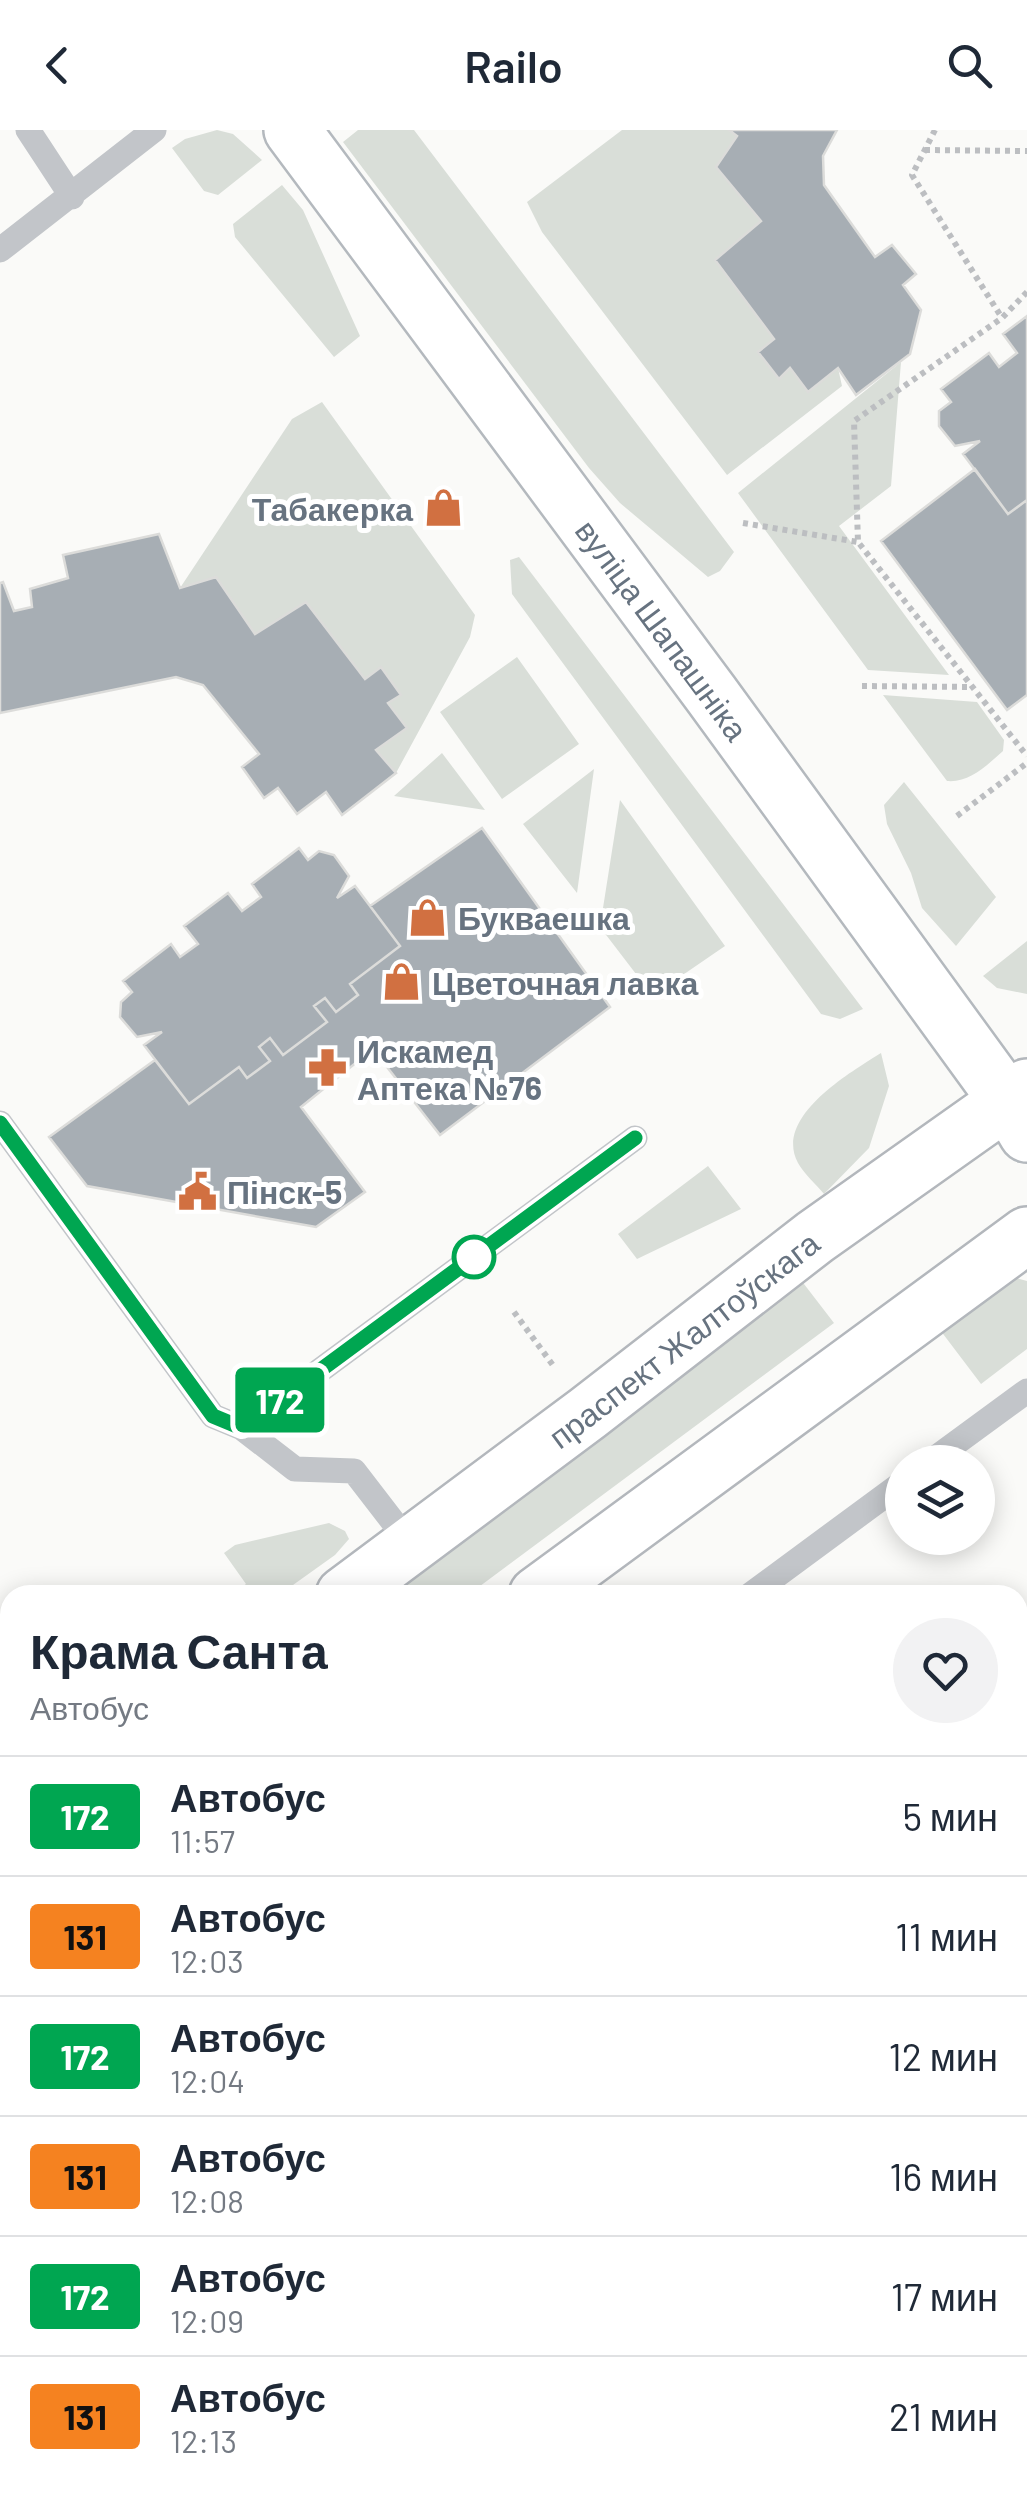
<!DOCTYPE html>
<html lang="ru">
<head>
<meta charset="utf-8">
<style>
	body { margin:0; font-family:Barlow,sans-serif; background:#f2f2f3; color:#1f2937; height:100vh; display:flex; flex-direction:column; font-size:38px; white-space:nowrap }
	* { box-sizing:border-box; margin:0 }
	p { font-size:32px; color:#747a83 }
	.icon { flex:none; width:55px; height:55px; fill:none; stroke:currentColor; stroke-width:2; stroke-linecap:round; stroke-linejoin:round }
	.map { position:relative; flex:1; overflow:hidden }
	.sheet { position:absolute; left:0px; top:1455px; width:1028px; height:910px; display:flex; flex-direction:column; background:#fff; border-radius:30px 30px 0 0; box-shadow:0 5px 25px #0003 }
	.sheet>* { flex:none }
	.badge { padding:0 20px; border-radius:8px; font-size:35px; line-height:65px }
	.buttons { position:absolute; left:885px; top:1315px; display:grid; gap:20px }
	.buttons a { display:grid; place-items:center; width:110px; height:110px; border-radius:50%; background:#fff; box-shadow:0 5px 25px #0003; font-size:50px }
	.map>.badge { position:absolute; translate:-50% -50%; box-shadow:0 0 0 5px #fff }
	.round { display:grid; place-items:center; flex:none; width:105px; height:105px; border-radius:52px; background:#f2f2f3 }
	.summary { display:flex; align-items:center; justify-content:space-between; height:170px; padding:0 30px }
	h1 { font-size:48px; font-weight:600; line-height:75px }
	ul { padding:0; list-style:none }
	li { display:flex; align-items:center; gap:30px; height:120px; padding:0 30px; border-top:2px solid #e0e1e3 }
	li div { flex:1 }
	li b { display:block; font-size:38px }
	li em { font-style:normal }
	li .badge { min-width:110px; font-weight:700; text-align:center }
	header { display:flex; justify-content:space-between; align-items:center; height:130px; padding:0 30px; background:#fff; font-size:45px; font-weight:600 }
	.map>svg:first-child { display:block }
	.built { fill:#e8e9e8 }
	.green { fill:#d9ded8 }
	.building { fill:#a7aeb4; stroke:#dcdcda; stroke-width:2.5 }
	.lines { fill:none; stroke-linecap:round; stroke-linejoin:round }
	.secondary-casing { stroke:#b4b9be; stroke-width:60 }
	.primary-casing { stroke:#b3b7bc; stroke-width:60 }
	.path { stroke:#bcbec1; stroke-width:6; stroke-dasharray:5 5; stroke-linecap:butt }
	.lane { stroke:#c2c5c9; stroke-width:25 }
	.secondary { stroke:#fff; stroke-width:55 }
	.primary { stroke:#fff; stroke-width:55 }
	.line-casing { stroke:#fff; stroke-width:22 }
	.line { stroke:#00a651; stroke-width:15 }
	.stop-dot { fill:#fff; stroke:#00a651; stroke-width:5 }
	.labels { text-anchor:middle; dominant-baseline:central; stroke-width:10; stroke-linejoin:round; paint-order:stroke }
	.poi-label { font-size:32px; font-weight:bold; fill:#677380; stroke:#fff; text-anchor:start }
	.street-label { font-size:32px; fill:#677380; stroke:#fff }
</style>
</head>
<body>
<header><svg class="icon" aria-label="back" viewBox="0 0 24 24"><path d="M15 5l-7 7 7 7"/></svg>Railo<svg class="icon" aria-label="search" viewBox="0 0 24 24"><circle cx="10" cy="10" r="6"/><path d="M15 15l6 6"/></svg></header>
<div class="map">
<svg width="1027" height="2365" viewBox="0 0 1027 2365">
	<rect width="100%" height="100%" fill="#fafaf8"/>
	<path class="built" d="M313 2355H468L476 2365H300Z"/>
	<path class="green" d="M217 0 233 4 262 30 218 65 204 61 172 18 185 9Z
		M358 0H414L734 422 720 441 708 447 620 373 589 338 343 12Z
		M622 0H729L737 6 717 37 761 91 716 131 774 209 758 222 778 248 790 238 809 261 838 238 842 256 727 345 542 102 527 72Z
		M282 55 303 80 360 206 334 227 235 107 233 94Z
		M901 232 891 356 839 396 949 545 868 540 738 363Z
		M322 272 475 485 470 507 396 643 376 620 406 598 388 573 401 564 381 538 365 549 306 472 255 504 216 447 180 458 292 289Z
		M519 427 863 879 840 889 821 884 512 464 510 430Z
		M517 527 579 614 502 669 440 582Z
		M883 565 977 572 1004 610 1003 621C987 635 970 653 947 651Z
		M442 623 485 680 394 666Z
		M594 639 577 763 523 694Z
		M904 652 996 767 956 816 922 778 911 743 887 694 884 675Z
		M620 670 725 816 674 851 636 844 600 797Z
		M1027 811V864L997 858 983 846Z
		M881 923 889 956 869 1018 824 1064C816 1054 804 1044 798 1033 773 987 851 942 881 923Z
		M708 1036 741 1079 637 1129 618 1104Z
		M794 1141 834 1193 468 1465H365Z
		M1016 1148 1027 1151V1219L981 1254 931 1188 992 1153Z
		M329 1393 345 1401 349 1409 335 1425 279 1465H231L246 1454 224 1423 235 1415Z
		M10 1876V2043L0 2050V1884Z"/>
	<path class="building" d="M729 0H837L823 26 824 55 875 127 892 115 916 144 903 155 921 180 910 224 856 265 838 238 808 262 790 238 779 249 758 222 774 209 715 130 761 91 716 37 737 6Z
		M1027 186V370L1008 384 963 324 980 311 955 316 939 296V281L951 272 941 259 989 223 999 237 1017 223 1003 204Z
		M975 339 1008 384 1027 370V565L1007 580 881 411Z
		M159 404 180 458 216 447 255 504 306 472 365 549 381 537 401 565 388 573 407 598 376 620 396 643 342 685 326 662 297 684 278 658 264 668 242 637 259 624 203 555 176 547 0 583V453L3 452 14 481 32 477 30 459 68 448 63 425Z
		M482 698 610 877 440 1005 373 919 301 977 365 1062 316 1097 87 1056 49 1007 155 930 189 974 239 937 247 948 270 931 259 917 270 908 283 925 327 892 314 876 325 868 336 882 358 865 350 854 400 816 370 776Z
		M299 718 308 730 319 721 334 725 349 746 337 768 355 756 400 816 350 854 358 865 336 882 325 868 314 876 327 892 283 925 270 908 259 917 270 931 247 948 239 937 189 974 144 915 162 902 137 907 120 887 121 872 132 862 123 851 171 814 180 827 198 814 184 796 228 763 242 781 261 767 252 754Z
		M1018 1706 1027 1719V1855L1018 1842Z
		M10 2264V2355H68L55 2365H0V2271Z"/>
	<g class="lines">
		<defs>
			<g id="secondary">
				<path id="s1" d="M292 0 711 564 1008 972 1027 1004"/>
			</g>
			<g id="primary">
				<path id="s2" d="M344 1465 588 1283 815 1107 1027 957"/>
				<path d="M537 1465 1027 1105"/>
				<path d="M0 1721 10 1714"/>
				<path d="M0 1859 10 1851"/>
			</g>
		</defs>
		<use href="#secondary" class="secondary-casing"/>
		<use href="#primary" class="primary-casing"/>
		<path class="path" d="M935 0 912 45 1002 188
			M925 20 1027 21
			M1027 162 1002 188 854 291 858 412 1027 626
			M743 393 858 412
			M862 556 971 557
			M957 686 1027 633
			M514 1182 555 1238
			M1018 2082 1027 2084"/>
		<path class="lane" d="M28 0 72 67
			M0 120 154 0
			M0 993 213 1286 242 1298 295 1339 354 1341 411 1415
			M242 1298 635 1008
			M930 1332 1027 1261
			M750 1465 902 1353
			M0 2149 10 2141
			M1018 2152 1027 2145
			M944 2355 951 2365
			M225 2365 238 2355"/>
		<use href="#secondary" class="secondary"/>
		<use href="#primary" class="primary"/>
	</g>
	<g class="lines">
		<defs>
			<path id="line" d="M0 993 213 1286 242 1298 635 1008"/>
		</defs>
		<use href="#line" class="line-casing"/>
		<use href="#line" class="line"/>
	</g>
	<defs>
		<symbol id="shop-bare" viewBox="-9 -9 18 18"><path d="M-5-2.5h2.3a2.7 3.5 0 0 1 5.4 0H5L5.5 6h-11ZM-1.5-2.5h3a1.5 2.3 0 0 0-3 0Z" fill="#d17041" stroke="#fff" stroke-width="2.5" paint-order="stroke"/></symbol>
		<symbol id="pharmacy-bare" viewBox="-9 -9 18 18"><path d="M-2-6h4v4h4v4h-4v4h-4v-4h-4v-4h4Z" fill="#d17041" stroke="#fff" stroke-width="2.5" paint-order="stroke"/></symbol>
		<symbol id="civic-bare" viewBox="-9 -9 18 18"><path d="M-.6-6.5H3V-4.5H.6V-3L4-1V1h2V6H-6V1h2V-1L-.6-3ZM-1.2 2.5V6h2.4V2.5Z" fill="#d17041" stroke="#fff" stroke-width="2.5" paint-order="stroke"/></symbol>
	</defs>
	<g fill-rule="evenodd">
		<use href="#shop-bare" x="416" y="350" width="55" height="55"/>
		<use href="#shop-bare" x="400" y="760" width="55" height="55"/>
		<use href="#shop-bare" x="374" y="824" width="55" height="55"/>
		<use href="#pharmacy-bare" x="300" y="910" width="55" height="55"/>
		<use href="#civic-bare" x="170" y="1034" width="55" height="55"/>
	</g>
	<circle class="stop-dot" cx="474" cy="1127" r="20"/>
	<g class="labels">
		<g class="poi-label">
			<text x="413" y="378" text-anchor="end">Табакерка</text>
			<text x="458" y="787">Букваешка</text>
			<text x="432" y="852">Цветочная лавка</text>
			<text x="357" y="920">Искамед<tspan x="357" dy="37">Аптека №76</tspan></text>
			<text x="227" y="1061">Пінск-5</text>
		</g>
		<g class="street-label">
			<text stroke="none"><textPath href="#s1" startOffset="622">вуліца Шапашніка</textPath></text>
			<text stroke="none"><textPath href="#s2" startOffset="425">праспект Жалтоўскага</textPath></text>
		</g>
	</g>
</svg>
<div class="buttons">
<a><svg class="icon" aria-label="layers" viewBox="0 0 24 24"><path d="M12 4l9 5-9 5-9-5zM3 14l9 5 9-5"/></svg></a>
</div>
<b class="badge" style="left:280px;top:1270px;background:#00a651;color:#fff">172</b>
<section class="sheet">
<div class="summary"><div><h1>Крама Санта</h1><p>Автобус</p></div><a class="round"><svg class="icon" aria-label="heart" viewBox="0 0 24 24"><path d="M12 20l-8-8c-3-5 5-10 8-4 3-6 11-1 8 4z"/></svg></a></div>
<ul>
<li><span class="badge" style="background:#00a651;color:#fff">172</span><div><b>Автобус</b><p>11:57</p></div><em>5 мин</em></li>
<li><span class="badge" style="background:#f58220;color:#111">131</span><div><b>Автобус</b><p>12:03</p></div><em>11 мин</em></li>
<li><span class="badge" style="background:#00a651;color:#fff">172</span><div><b>Автобус</b><p>12:04</p></div><em>12 мин</em></li>
<li><span class="badge" style="background:#f58220;color:#111">131</span><div><b>Автобус</b><p>12:08</p></div><em>16 мин</em></li>
<li><span class="badge" style="background:#00a651;color:#fff">172</span><div><b>Автобус</b><p>12:09</p></div><em>17 мин</em></li>
<li><span class="badge" style="background:#f58220;color:#111">131</span><div><b>Автобус</b><p>12:13</p></div><em>21 мин</em></li>
</ul>
</section>
</div>
</body>
</html>
